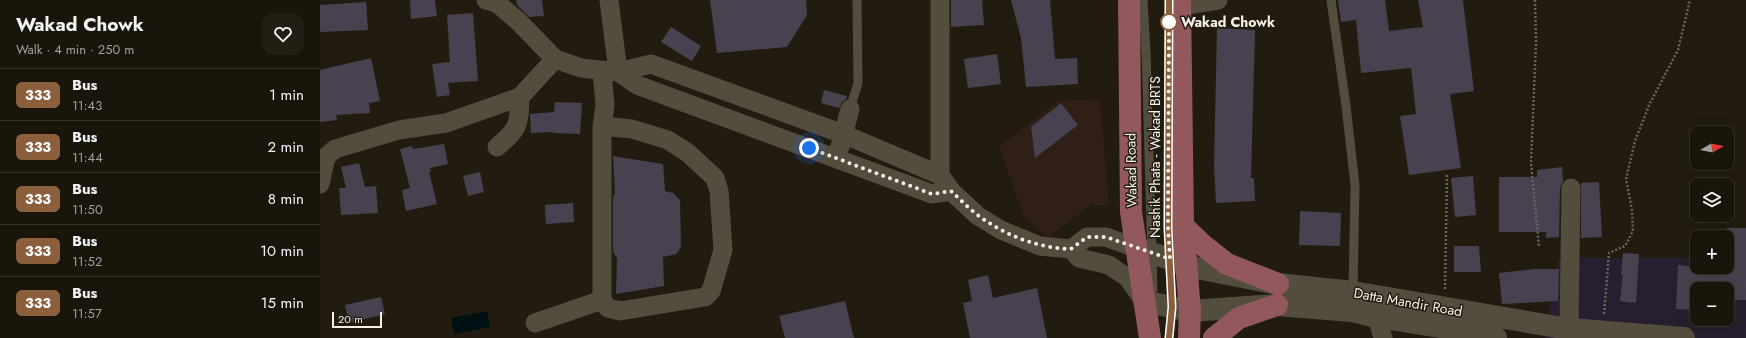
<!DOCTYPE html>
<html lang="en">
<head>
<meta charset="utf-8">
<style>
	body { margin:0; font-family:Jost,sans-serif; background:#221e14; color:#f1f3f6; height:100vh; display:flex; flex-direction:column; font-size:15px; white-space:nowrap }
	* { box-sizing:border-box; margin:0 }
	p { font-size:13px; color:#9f9f9d }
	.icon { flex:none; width:22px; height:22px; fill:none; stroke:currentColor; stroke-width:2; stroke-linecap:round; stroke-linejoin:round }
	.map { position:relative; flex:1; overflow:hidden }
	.drawer { display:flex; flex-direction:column; background:#19150b; width:320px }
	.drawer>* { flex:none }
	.badge { padding:0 8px; border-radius:6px; font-size:14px; line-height:26px }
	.needle { width:26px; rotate:80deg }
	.tools { position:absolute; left:1370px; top:126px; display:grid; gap:8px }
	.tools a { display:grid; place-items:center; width:44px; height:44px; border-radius:8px; background:#19150b; box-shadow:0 4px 16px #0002,0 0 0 1px #37342c; font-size:20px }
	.scale { position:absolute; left:12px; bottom:10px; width:50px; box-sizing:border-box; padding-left:4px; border:2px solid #f5f1e9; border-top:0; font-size:11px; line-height:14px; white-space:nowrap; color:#f5f1e9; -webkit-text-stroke:3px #211c0f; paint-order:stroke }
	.you { position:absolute; width:20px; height:20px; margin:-10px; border:3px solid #fff; border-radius:50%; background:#1a73e8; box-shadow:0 0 0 6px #1a73e833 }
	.map>.badge { position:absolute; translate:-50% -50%; box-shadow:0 0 0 2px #fff }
	.round { display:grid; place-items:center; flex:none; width:42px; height:42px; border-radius:12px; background:#221e14 }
	.summary { display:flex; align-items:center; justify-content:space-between; height:68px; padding:0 16px }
	h1 { font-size:19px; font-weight:700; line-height:30px }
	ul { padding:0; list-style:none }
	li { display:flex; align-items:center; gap:12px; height:52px; padding:0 16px; border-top:1px solid #37342c }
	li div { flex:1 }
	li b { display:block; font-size:15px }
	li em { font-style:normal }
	li .badge { min-width:44px; font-weight:700; text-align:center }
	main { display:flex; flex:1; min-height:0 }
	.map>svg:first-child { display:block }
	.commercial { fill:#271f2f; fill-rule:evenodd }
	.education { fill:#2f1f16 }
	.water { fill:#001113 }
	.building { fill:#484250 }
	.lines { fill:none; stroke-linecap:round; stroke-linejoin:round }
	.path { stroke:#6a655a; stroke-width:2.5; stroke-dasharray:2 2; stroke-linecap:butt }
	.lane { stroke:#534d3e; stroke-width:9 }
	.street { stroke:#534d3e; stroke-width:19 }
	.secondary { stroke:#534d3e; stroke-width:22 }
	.primary { stroke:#93585c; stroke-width:22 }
	.line-casing { stroke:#fff; stroke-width:9 }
	.line { stroke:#8b5e3c; stroke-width:6 }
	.walk { stroke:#f5f1e9; stroke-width:4; stroke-dasharray:0 7.2 }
	.stop-dot { fill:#fff; stroke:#8b5e3c; stroke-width:2 }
	.labels { text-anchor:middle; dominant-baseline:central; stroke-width:3; stroke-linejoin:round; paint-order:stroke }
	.stop-label { font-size:14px; font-weight:bold; fill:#f5f1e9; stroke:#211c0f; text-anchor:start }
	.street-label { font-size:14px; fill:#f5f1e9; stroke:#211c0f }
</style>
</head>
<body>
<main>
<section class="drawer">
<div class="summary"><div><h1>Wakad Chowk</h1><p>Walk · 4 min · 250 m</p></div><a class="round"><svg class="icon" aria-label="heart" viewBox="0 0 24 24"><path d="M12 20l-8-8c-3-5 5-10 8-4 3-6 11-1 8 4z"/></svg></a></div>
<ul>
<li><span class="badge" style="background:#8b5e3c;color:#fff">333</span><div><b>Bus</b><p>11:43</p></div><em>1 min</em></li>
<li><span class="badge" style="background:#8b5e3c;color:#fff">333</span><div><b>Bus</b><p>11:44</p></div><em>2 min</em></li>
<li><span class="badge" style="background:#8b5e3c;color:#fff">333</span><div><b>Bus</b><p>11:50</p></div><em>8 min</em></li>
<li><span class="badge" style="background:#8b5e3c;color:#fff">333</span><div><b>Bus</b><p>11:52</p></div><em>10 min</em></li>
<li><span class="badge" style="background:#8b5e3c;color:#fff">333</span><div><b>Bus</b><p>11:57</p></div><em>15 min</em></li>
</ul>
</section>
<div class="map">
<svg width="1426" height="338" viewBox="0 0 1426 338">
	<rect width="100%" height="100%" fill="#211c0f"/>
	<path class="commercial" d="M1239 258H1377V267H1407L1426 259V338H1224ZM1377 289H1407V319H1377Z"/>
	<path class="education" d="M780 99 789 206 771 205 727 238 704 217 679 147 738 101Z"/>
	<path class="water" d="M167 311 170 327 134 334 131 318Z"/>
	<path class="building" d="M90 0H115L117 16 91 19Z
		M196 0H222L224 16 209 17 197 5Z
		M390 0H486L487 15 467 47 397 53Z
		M631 0H662L664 25 631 27Z
		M691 0H730L735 59 757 58 758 84 706 87 701 38Z
		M1018 0H1065L1069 31 1103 27 1098 0H1143L1154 91 1130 94 1141 168 1089 175 1080 116 1096 114 1091 68 1041 73 1036 20 1021 22Z
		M46 2 48 30 0 32V5Z
		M153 13 158 81 128 83 130 95 117 97 112 64 130 62 127 15Z
		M351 27 381 46 372 61 341 42Z
		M897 28 935 30 931 178H934L935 201 896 203 894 166Z
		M677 54 681 84 648 88 644 59Z
		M51 58 60 101 49 103 50 113 16 115 17 120 0 122V70Z
		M504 90 527 96 526 99 522 102 519 108 501 103Z
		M235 102 262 103 260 134 233 133V132L211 133 210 114 234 112Z
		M741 103 758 125 715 158 711 127Z
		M124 144 128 164 110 168 111 172H109L117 204 86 211 82 190 90 188 80 149 92 146 93 149Z
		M293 156 343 164 345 191 353 193 360 200 361 247 356 254 343 257 344 286 296 294 297 258 293 252V197L295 193Z
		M39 163 45 187 56 186 58 213 21 215 19 188H26L21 167Z
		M1242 167 1243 181 1240 188 1239 237 1226 238V232H1179V177H1217V170Z
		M160 172 164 192 148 196 143 176Z
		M1153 176 1156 215 1135 217 1131 178Z
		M1279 182 1282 237 1261 238V183Z
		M253 203 254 222 226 224 225 205Z
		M980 211 1021 213 1020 246 979 245Z
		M1407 228H1426V300H1407V289H1377V310L1356 309 1358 265 1377 267H1407Z
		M1134 246H1159L1161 272H1134Z
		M1303 253 1319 254 1316 303 1300 301 1303 275H1301Z
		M1214 269H1239L1238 301 1182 304 1179 273Z
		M668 275 673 298 717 288 727 338H650L643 303 652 301 648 280Z
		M61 297 65 314 29 323 25 305Z
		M525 301 534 338H465L459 316Z"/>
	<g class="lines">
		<path class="path" d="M1215 0 1216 42 1211 162 1219 247
			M1125 289 1127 175
			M1284 314 1289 253 1305 246 1313 231 1312 210 1306 179 1315 141 1330 103 1358 50 1370 0"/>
		<path class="lane" d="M823 0 826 52 833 290
			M1011 0 1026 106 1035 185 1033 292
			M530 109 538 83 537 0
			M849 338 852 307 848 228 849 15"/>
		<path class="street" d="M166 0 177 3 198 21 235 59 261 68 298 72 331 64 523 134 620 175 631 191 658 216 681 230 720 246 751 249
			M289 0 298 72 317 85 612 194 631 191
			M620 0V175
			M861 6 898 0
			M282 126 312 129 348 140 368 153 395 178 399 191 403 250 391 291 385 297 300 311 288 308 282 300V126L285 105 282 71
			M177 147C199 129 199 125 200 97
			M520 147 530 109
			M0 184 6 157 15 149 79 130 126 123 200 97 235 59
			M751 249 759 258 789 265 808 278 824 301
			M751 249 767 237H786L816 248
			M1057 317 1063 338
			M215 323 282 300
			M1245 338 1249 329 1251 188"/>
		<path class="secondary" d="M816 248 850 259 867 266 958 284 1033 292 1249 329 1364 338
			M824 301 870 311 957 305 1032 311 1057 317 1152 332 1176 338"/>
		<path class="primary" d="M809 0 811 212 830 338
			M860 0 863 226 870 311 869 338
			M863 226 884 246 907 264 958 284
			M894 338 919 318 957 305"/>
	</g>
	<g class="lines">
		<defs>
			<path id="line" d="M849 338 852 307 848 228 849 0"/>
		</defs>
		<use href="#line" class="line-casing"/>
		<use href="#line" class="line"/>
		<path class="walk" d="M489 148 612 194 631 191C640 199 649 209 659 216 686 236 718 248 751 249L767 237H786L850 259 848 228 849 22"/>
	</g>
	<circle class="stop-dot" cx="849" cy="22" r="8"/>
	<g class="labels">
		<g class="stop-label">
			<text x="861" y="22">Wakad Chowk</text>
		</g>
		<g class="street-label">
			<text transform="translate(835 157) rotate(-90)">Nashik Phata - Wakad BRTS</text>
			<text transform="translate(811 170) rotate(-91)">Wakad Road</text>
			<text transform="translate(1088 302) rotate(10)">Datta Mandir Road</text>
		</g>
	</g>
</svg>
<div class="tools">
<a><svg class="needle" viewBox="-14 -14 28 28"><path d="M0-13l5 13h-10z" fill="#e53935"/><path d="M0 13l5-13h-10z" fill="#9f9f9d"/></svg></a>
<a><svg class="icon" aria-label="layers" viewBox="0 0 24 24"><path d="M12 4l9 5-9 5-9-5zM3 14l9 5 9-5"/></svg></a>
<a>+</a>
<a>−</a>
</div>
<div class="scale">20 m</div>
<div class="you" style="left:489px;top:148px"></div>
</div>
</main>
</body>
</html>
